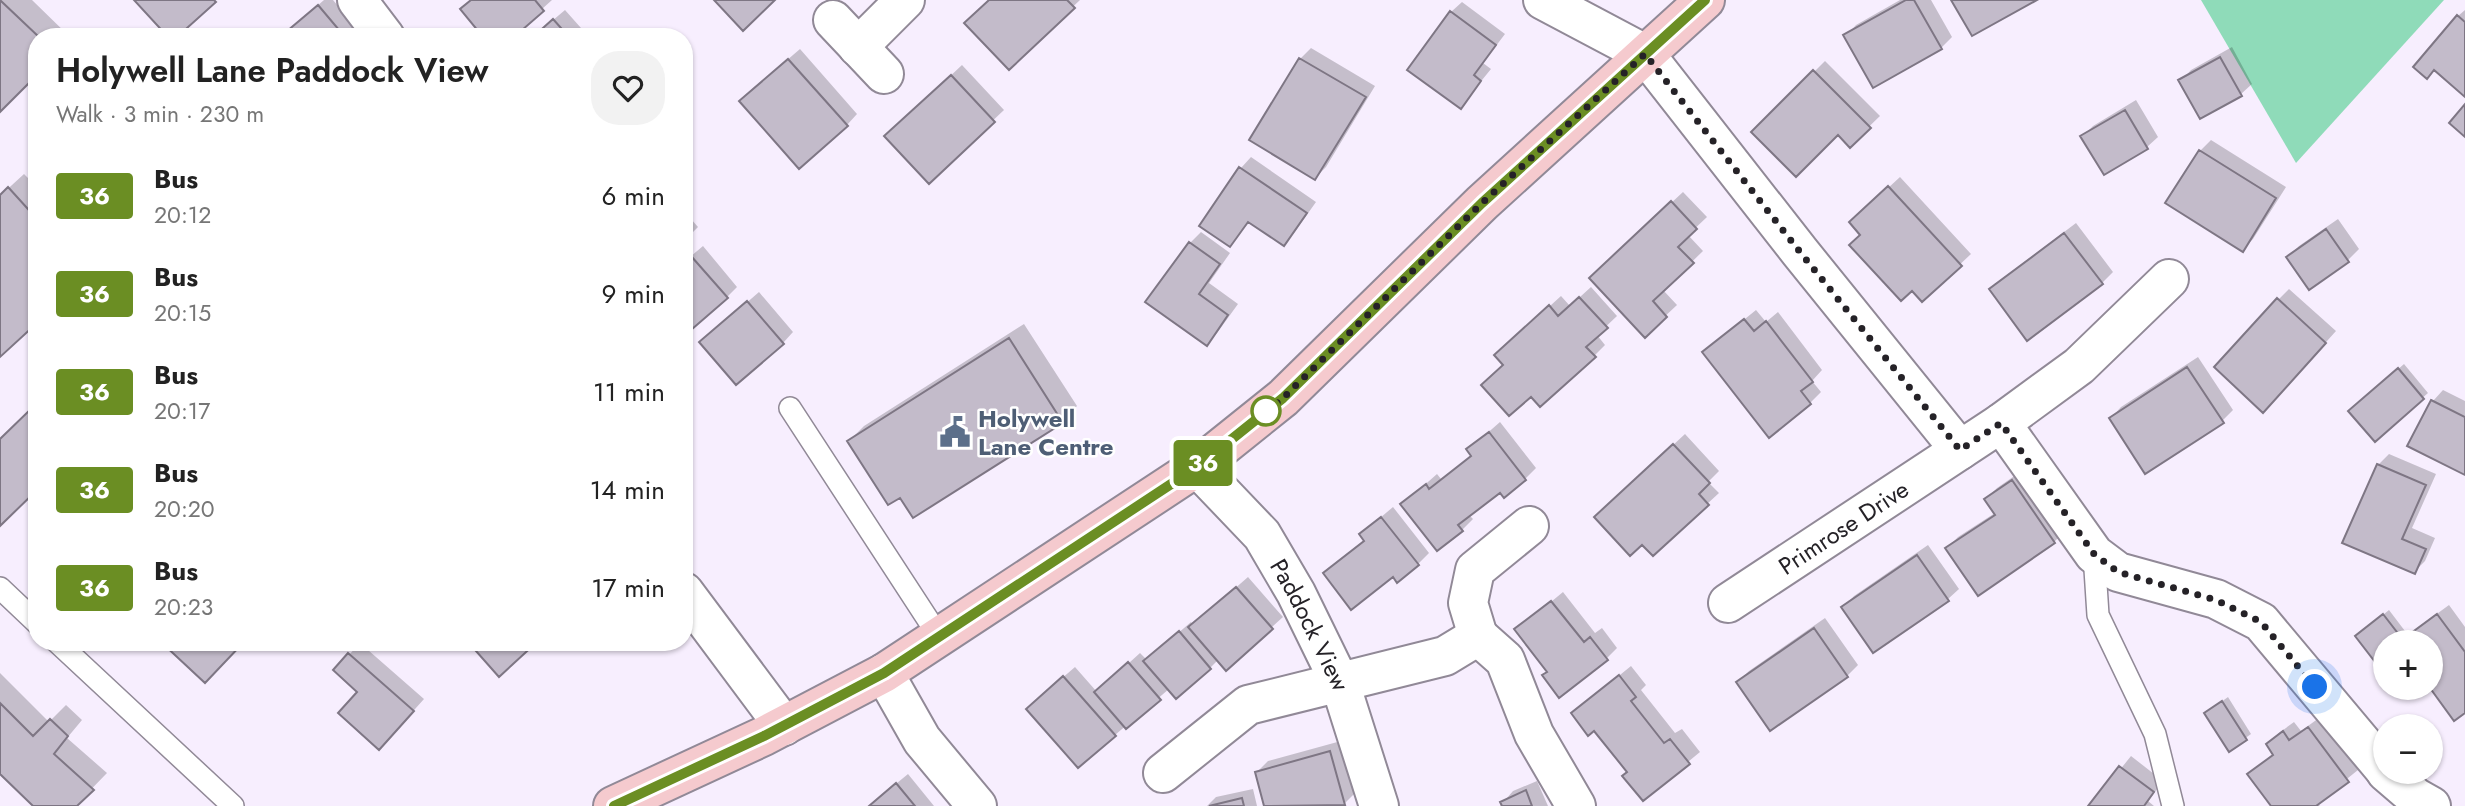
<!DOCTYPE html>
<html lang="en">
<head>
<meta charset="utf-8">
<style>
	body { margin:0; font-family:Jost,sans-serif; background:#f2f2f2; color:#222; height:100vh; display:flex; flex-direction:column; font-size:26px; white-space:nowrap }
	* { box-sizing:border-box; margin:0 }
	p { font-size:23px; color:#767676 }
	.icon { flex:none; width:38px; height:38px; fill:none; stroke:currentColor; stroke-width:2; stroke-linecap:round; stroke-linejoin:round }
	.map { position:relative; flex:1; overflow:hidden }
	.panel { position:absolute; left:28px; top:28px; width:665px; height:623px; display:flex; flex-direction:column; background:#fff; border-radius:28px; box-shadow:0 2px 5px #0004 }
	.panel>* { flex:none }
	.badge { padding:0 14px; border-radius:5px; font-size:24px; line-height:46px }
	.tools { position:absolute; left:2373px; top:630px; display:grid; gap:14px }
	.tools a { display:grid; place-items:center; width:70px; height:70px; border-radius:50%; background:#fff; box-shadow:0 2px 5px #0004; font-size:35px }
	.you { position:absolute; width:35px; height:35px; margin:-18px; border:5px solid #fff; border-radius:50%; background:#1a73e8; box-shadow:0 0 0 10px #1a73e833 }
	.map>.badge { position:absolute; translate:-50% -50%; box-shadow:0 0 0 4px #fff }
	.round { display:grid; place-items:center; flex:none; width:74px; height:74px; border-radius:28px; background:#f2f2f2 }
	.summary { display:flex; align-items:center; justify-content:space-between; height:119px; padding:0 28px }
	h1 { font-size:33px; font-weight:600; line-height:52px }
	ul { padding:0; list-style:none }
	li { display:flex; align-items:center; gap:21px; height:98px; padding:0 28px }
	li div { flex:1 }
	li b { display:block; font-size:26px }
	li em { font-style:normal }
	li .badge { min-width:77px; font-weight:700; text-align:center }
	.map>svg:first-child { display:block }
	.green { fill:#8fdbb9 }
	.shadow { fill:#0003 }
	.building { fill:#c3bbca; stroke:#7e7684; stroke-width:2 }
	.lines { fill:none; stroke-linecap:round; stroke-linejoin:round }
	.service-casing { stroke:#918997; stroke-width:24 }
	.minor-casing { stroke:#918997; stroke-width:42 }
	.secondary-casing { stroke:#918997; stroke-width:42 }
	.service { stroke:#fff; stroke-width:21 }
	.minor { stroke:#fff; stroke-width:38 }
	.secondary { stroke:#f5cace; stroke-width:38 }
	.line-casing { stroke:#fff; stroke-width:16 }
	.line { stroke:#6b8e23; stroke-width:10 }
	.walk { stroke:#252227; stroke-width:7; stroke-dasharray:0 12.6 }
	.stop-dot { fill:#fff; stroke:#6b8e23; stroke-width:3.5 }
	.labels { text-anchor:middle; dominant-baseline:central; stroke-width:5; stroke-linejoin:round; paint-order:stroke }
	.service-label { font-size:24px; font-weight:bold; fill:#4e5e75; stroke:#fff; text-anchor:start }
	.street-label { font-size:24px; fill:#252227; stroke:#fff }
</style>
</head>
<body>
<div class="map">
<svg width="2465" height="806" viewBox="0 0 2465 806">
	<rect width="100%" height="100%" fill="#f7eefe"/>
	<path class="green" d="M2201 0H2444L2296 163Z"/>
	<path class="shadow" d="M0 0H32L70 37H37L0 109Z
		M324 0H333L364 37H281Z
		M471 0H552L511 37Z
		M990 0H1080L1009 67Z
		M1900 0H1931L1952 37 1941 48 1846 36 1856 25Z
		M1462 2 1505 34 1483 63 1491 69 1460 107 1451 12Z
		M565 10 589 37H533Z
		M2465 10V94L2458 16Z
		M2232 47 2252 84 2241 94 2201 117 2181 81 2191 70Z
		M1311 48 1375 86 1326 167 1315 178 1251 139 1300 59Z
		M800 49 857 114 847 125 752 90Z
		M1825 61 1880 116 1850 145 1838 133 1754 132Z
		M962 65 1004 110 929 181 898 125Z
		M2136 100 2158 137 2147 147 2104 173 2083 136 2093 126Z
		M2211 140 2286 187 2253 239 2242 250 2200 151Z
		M1251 157 1316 202 1294 233 1284 244 1250 221 1230 245 1201 226 1241 168Z
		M24 174 37 187V321L0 355V196Z
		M1900 177 1971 254 1922 300 1862 234V212Z
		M1683 192 1707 217 1688 235 1703 251 1663 290 1677 305 1645 335 1602 267Z
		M684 211 698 227 684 241Z
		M2338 219 2359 249 2348 260 2309 288 2288 257 2299 246Z
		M2076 223 2113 272 2102 283 1991 289 2002 279Z
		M1201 232 1230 253 1209 283 1238 304 1217 333 1207 344 1190 243Z
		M703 246 737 287 727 297 684 262Z
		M1591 287 1617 316 1597 335 1605 345 1594 356 1504 365 1507 345 1561 296 1570 306Z
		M2289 289 2336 331 2274 400 2278 300Z
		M759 292 793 332 783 343 713 332Z
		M1756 310 1766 322 1778 312 1822 370 1812 381 1821 392 1810 403 1704 352Z
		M1024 324 1077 406 1062 421 849 441 864 426Z
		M2198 357 2233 410 2222 421 2111 418 2121 407Z
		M2404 364 2428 393 2375 439 2356 406Z
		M2443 390 2465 401V473L2433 401Z
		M1500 422 1536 468 1525 479 1500 490 1469 515 1473 519 1462 530 1403 504 1437 474 1441 479 1472 455 1468 450Z
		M1685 434 1719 471 1708 482 1719 493 1653 554 1607 506Z
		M2389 454 2436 474 2412 528 2435 538 2425 561 2414 572 2345 542 2378 465Z
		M2023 470 2065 531 2054 542 1947 548 1958 537 1995 513 1986 499 1997 488Z
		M1393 507 1429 553 1418 564 1393 575 1325 574 1365 540 1361 534Z
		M1928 545 1959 589 1948 599 1844 607 1854 596Z
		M1248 577 1283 617 1226 668 1218 660 1210 668 1169 689 1115 735 1039 698 1075 667 1097 692 1140 653 1147 660 1191 622 1193 625Z
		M1563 592 1595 633 1602 628 1617 648 1607 658 1549 671 1517 630Z
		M2449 605 2465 627V711L2431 686V642H2385V660L2380 664 2363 631 2389 610 2408 635Z
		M1825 618 1858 665 1847 676 1738 682 1749 671Z
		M360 643 424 699 390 737 360 692 335 670Z
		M1631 666 1646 685 1641 690 1675 733 1682 729 1700 752 1643 799 1629 771 1595 728 1573 713Z
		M0 673 49 722 66 705 82 720 67 738 107 773 75 806H35L0 772Z
		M2228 697 2251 734 2229 750 2206 713Z
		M2319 718 2358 770 2317 803 2320 806H2273L2250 774 2274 753 2268 744 2279 733 2294 722 2301 731Z
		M1341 741 1355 793 1344 804 1337 806H1285L1284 803 1266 806 1257 772 1268 761Z
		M2131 756 2163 781 2148 801 2154 806H2091Z
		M908 774 934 806H869Z
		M1537 781 1548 806H1500L1513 791Z
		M1253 789 1257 806H1207L1216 797Z"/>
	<path class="building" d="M0 0 39 37H37V75L0 112Z
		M134 0H214L216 2 177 37H168Z
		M471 0H535L544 11 514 37H483L460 9Z
		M714 0H775L743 31Z
		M989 0H1067L1075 8 1009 70 964 23Z
		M1906 0H1914L1942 49 1873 88 1843 35Z
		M1951 0H2037L1972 36Z
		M318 5 345 37H280Z
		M1450 11 1496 45 1474 75 1481 81 1461 109 1407 70Z
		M2457 15 2465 22V97L2434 70 2427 79 2413 67Z
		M553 19 569 37H533Z
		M2220 57 2242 96 2200 119 2178 80Z
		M1299 58 1366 97 1315 180 1249 140Z
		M788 59 848 126 799 169 739 101Z
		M1813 70 1871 128 1850 148 1838 135 1796 177 1751 132Z
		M951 75 995 122 929 184 884 136Z
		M2465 104V137L2449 123Z
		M2125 110 2148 149 2104 175 2080 136Z
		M2199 150 2276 198 2243 252 2165 203Z
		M1239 167 1307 213 1284 246 1248 222 1230 247 1199 226Z
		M1888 186 1962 266 1922 302 1912 291 1901 301 1849 245 1860 235 1849 222Z
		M8 187 37 219V323L0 357V195Z
		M1671 201 1697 229 1678 247 1694 263 1653 301 1667 317 1645 338 1589 278Z
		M2326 229 2349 262 2309 290 2286 257Z
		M2064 233 2103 284 2027 341 1989 289Z
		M1189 242 1220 264 1199 294 1228 315 1207 346 1145 302Z
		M691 256 728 298 684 336V262Z
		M1579 297 1608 328 1586 347 1596 357 1540 407 1531 397 1509 416 1481 385 1503 365 1494 355 1549 305 1558 316Z
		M2277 298 2326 343 2263 413 2214 367Z
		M747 301 784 344 736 385 699 342Z
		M1744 319 1754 331 1766 321 1813 382 1801 391 1811 404 1769 438 1702 352Z
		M1009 338 1063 423 913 518 900 498 888 505 847 441Z
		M2187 367 2224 423 2145 474 2109 418Z
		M2398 368 2424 399 2375 442 2348 411Z
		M2431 400 2465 417V475L2407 446Z
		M37 403V490L0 526V439Z
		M1489 432 1526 480 1504 498 1500 493 1458 525 1463 531 1437 551 1400 504 1426 484 1429 489 1471 456 1466 449Z
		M1673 444 1710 483 1699 494 1709 505 1653 556 1642 545 1630 556 1594 517Z
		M2377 464 2426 485 2402 539 2426 549 2415 574 2342 543Z
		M2012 480 2055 543 1978 596 1945 548 1995 515 1984 499Z
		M1381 517 1419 565 1397 583 1393 577 1351 610 1323 573 1364 541 1359 534Z
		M1917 555 1949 601 1873 653 1841 607Z
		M1236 587 1273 629 1226 671 1188 627Z
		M1551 601 1584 642 1590 637 1608 660 1559 698 1542 675 1547 672 1514 629Z
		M2383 614 2403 640 2399 642H2385V662L2379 667 2355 636Z
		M2437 614 2465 652V713L2454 721 2430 688 2431 642H2399Z
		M1814 628 1848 677 1770 731 1736 682Z
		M1179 631 1211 669 1176 699 1143 661Z
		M161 642H242L243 643 205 683Z
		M468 642H537L499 677Z
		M348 653 414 711 379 750 338 713 357 692 333 670Z
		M1128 662 1161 700 1126 729 1094 692Z
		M1619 675 1636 697 1631 701 1664 743 1670 739 1690 764 1643 801 1622 776 1627 772 1594 731 1588 736 1571 713Z
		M1063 676 1116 736 1078 768 1026 709Z
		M2222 701 2247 740 2229 752 2204 713Z
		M0 703 33 736 50 719 68 736 54 754 94 790 77 806H33L0 774Z
		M2308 727 2349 782 2316 806H2271L2247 774 2273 755 2266 744 2283 731 2289 740Z
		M1330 751 1345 805 1264 806 1255 772Z
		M2119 766 2154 792 2144 806H2088Z
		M896 783 915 806H869Z
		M1526 790 1532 806H1502L1500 802Z
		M1242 798 1244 806H1209Z"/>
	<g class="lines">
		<defs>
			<path id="service" d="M790 408 940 638
				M2094 554 2098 615 2155 734 2173 806
				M0 588 37 623
				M57 642 233 806"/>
			<g id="minor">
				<path d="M357 0 385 37"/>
				<path d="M1543 0 1645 54 1800 252 1960 450"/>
				<path d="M833 20 884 74"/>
				<path d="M858 47 905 0"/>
				<path d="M2001 423 2094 554 2118 572 2216 599 2261 622 2385 770"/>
				<path id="s1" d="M1197 467 1262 535 1296 593 1340 683 1379 806"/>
				<path d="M684 592 784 726"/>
				<path id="s2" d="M1728 603 2001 423 2079 366 2169 279"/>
				<path d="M1478 636 1468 603 1475 570 1529 526"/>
				<path d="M884 673 922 740 977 806"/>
				<path d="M2386 772 2415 797 2431 806"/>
				<path d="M1163 773 1248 705 1445 656 1478 636 1505 660 1534 734 1576 806"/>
			</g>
			<path id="secondary" d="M613 806 764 736 884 673 1197 467 1283 398 1482 203 1705 0"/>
		</defs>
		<use href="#service" class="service-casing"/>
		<use href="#minor" class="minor-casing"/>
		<use href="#secondary" class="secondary-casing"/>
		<use href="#service" class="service"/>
		<use href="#minor" class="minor"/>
		<use href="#secondary" class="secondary"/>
	</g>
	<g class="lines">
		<defs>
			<path id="line" d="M614 806 764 736 884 673 1197 467 1283 398 1482 203 1705 0"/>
		</defs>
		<use href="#line" class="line-casing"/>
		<use href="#line" class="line"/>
		<path class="walk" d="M1266 411 1262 415 1283 398 1482 203 1645 54 1800 252 1960 450 2001 423 2094 554 2118 572 2216 600 2261 622 2315 687"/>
	</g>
	<defs>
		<symbol id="civic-bare" viewBox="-9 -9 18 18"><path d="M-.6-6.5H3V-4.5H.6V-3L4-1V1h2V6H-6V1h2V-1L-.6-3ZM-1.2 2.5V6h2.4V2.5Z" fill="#5c6f8a" stroke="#fff" stroke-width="2.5" paint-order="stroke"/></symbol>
	</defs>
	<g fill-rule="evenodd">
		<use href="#civic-bare" x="933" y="410" width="44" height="44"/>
	</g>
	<circle class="stop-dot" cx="1266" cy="411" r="14"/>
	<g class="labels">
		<g class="service-label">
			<text x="978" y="418">Holywell<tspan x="978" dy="28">Lane Centre</tspan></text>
		</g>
		<g class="street-label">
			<text stroke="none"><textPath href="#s2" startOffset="138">Primrose Drive</textPath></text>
			<text stroke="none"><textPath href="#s1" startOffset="196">Paddock View</textPath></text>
		</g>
	</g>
</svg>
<div class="tools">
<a>+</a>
<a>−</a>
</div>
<div class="you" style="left:2315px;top:687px"></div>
<b class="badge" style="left:1203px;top:463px;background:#6b8e23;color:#fff">36</b>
<section class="panel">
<div class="summary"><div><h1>Holywell Lane Paddock View</h1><p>Walk · 3 min · 230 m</p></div><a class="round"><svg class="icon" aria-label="heart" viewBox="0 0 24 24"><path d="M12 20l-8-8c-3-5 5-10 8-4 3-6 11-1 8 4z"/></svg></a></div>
<ul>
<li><span class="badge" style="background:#6b8e23;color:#fff">36</span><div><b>Bus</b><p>20:12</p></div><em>6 min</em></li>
<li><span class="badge" style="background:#6b8e23;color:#fff">36</span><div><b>Bus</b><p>20:15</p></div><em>9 min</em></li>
<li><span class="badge" style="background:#6b8e23;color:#fff">36</span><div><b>Bus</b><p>20:17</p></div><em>11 min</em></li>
<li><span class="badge" style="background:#6b8e23;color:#fff">36</span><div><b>Bus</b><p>20:20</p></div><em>14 min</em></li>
<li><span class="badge" style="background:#6b8e23;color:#fff">36</span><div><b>Bus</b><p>20:23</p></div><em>17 min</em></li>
</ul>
</section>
</div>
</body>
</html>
